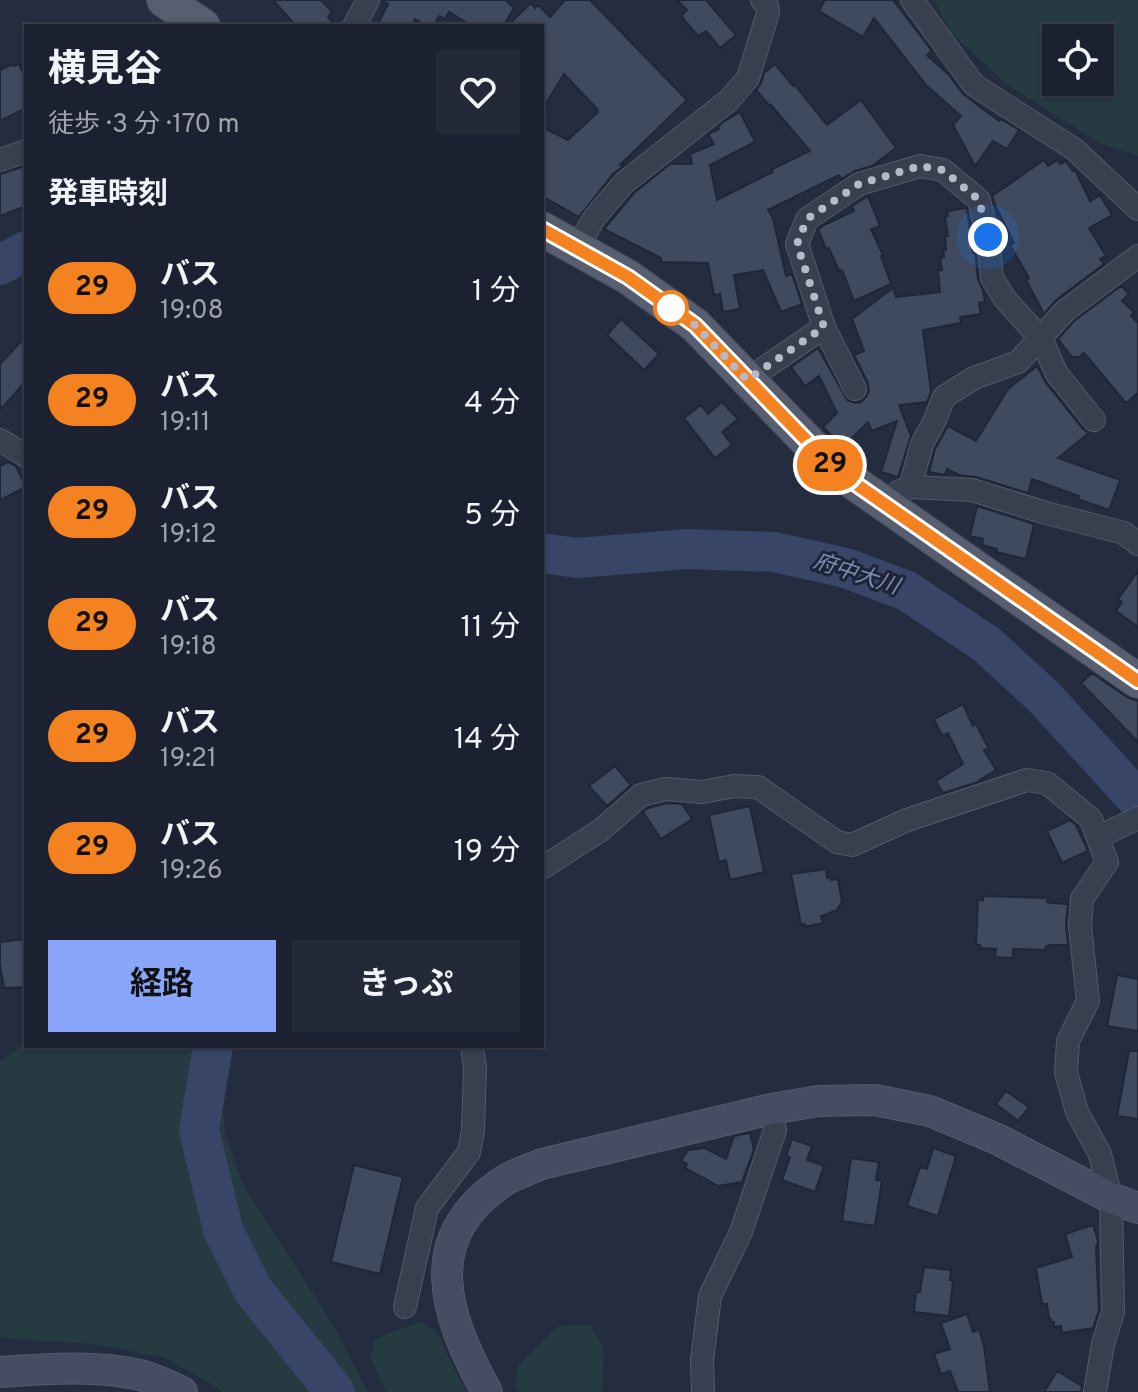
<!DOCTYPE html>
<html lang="ja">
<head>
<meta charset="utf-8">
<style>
	body { margin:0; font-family:Overpass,"Noto Sans JP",sans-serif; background:#242938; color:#f1f3f6; height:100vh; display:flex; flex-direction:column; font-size:30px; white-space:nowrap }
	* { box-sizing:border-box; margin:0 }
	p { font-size:26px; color:#a0a3ab }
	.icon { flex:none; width:44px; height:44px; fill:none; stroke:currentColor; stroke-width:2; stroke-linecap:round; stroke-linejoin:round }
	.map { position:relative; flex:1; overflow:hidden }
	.drawer { position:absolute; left:24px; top:24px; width:520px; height:1024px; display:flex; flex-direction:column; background:#1b2130; border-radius:0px; box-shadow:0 2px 6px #0004,0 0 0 2px #393e4c }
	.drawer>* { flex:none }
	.badge { padding:0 16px; border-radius:26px; font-size:28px; line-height:52px }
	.buttons { position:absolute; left:1042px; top:24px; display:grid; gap:16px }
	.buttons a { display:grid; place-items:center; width:72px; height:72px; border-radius:0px; background:#1b2130; box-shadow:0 2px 6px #0004,0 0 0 2px #393e4c; font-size:40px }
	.you { position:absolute; width:40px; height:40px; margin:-20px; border:6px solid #fff; border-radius:50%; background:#1a73e8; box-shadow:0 0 0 12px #1a73e833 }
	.map>.badge { position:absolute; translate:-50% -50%; box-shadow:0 0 0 4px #fff }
	h2 { padding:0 24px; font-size:30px; line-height:72px }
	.round { display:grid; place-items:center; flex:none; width:84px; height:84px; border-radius:0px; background:#242938 }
	.overview { display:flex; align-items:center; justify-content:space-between; height:136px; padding:0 24px }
	h1 { font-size:38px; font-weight:700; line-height:60px }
	.cta { display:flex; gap:16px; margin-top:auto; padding:16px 24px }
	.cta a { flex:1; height:92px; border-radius:0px; background:#8aa6fa; color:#111; font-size:32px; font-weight:700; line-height:92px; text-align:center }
	.cta a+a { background:#242938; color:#f1f3f6 }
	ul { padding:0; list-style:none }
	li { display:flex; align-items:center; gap:24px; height:112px; padding:0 24px }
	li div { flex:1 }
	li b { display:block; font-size:30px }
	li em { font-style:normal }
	li .badge { min-width:88px; font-weight:700; text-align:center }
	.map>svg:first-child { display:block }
	.green { fill:#263a41; fill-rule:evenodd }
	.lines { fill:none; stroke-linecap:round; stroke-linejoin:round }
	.river { stroke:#384567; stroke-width:40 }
	.building { fill:#404a5f; stroke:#1f2637; stroke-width:2 }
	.street-casing { stroke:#535a6a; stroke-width:24 }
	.secondary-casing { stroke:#535a6a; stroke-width:32 }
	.primary-casing { stroke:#424859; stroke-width:36 }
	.street { stroke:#383f4f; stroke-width:22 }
	.secondary { stroke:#464d63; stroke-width:30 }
	.primary { stroke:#565e6f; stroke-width:34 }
	.line-casing { stroke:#fff; stroke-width:18 }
	.line { stroke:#f58220; stroke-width:12 }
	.walk { stroke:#b5baca; stroke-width:8; stroke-dasharray:0 14.4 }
	.stop-dot { fill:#fff; stroke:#f58220; stroke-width:4 }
	.labels { text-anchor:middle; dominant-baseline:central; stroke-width:6; stroke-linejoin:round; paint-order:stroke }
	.water-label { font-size:22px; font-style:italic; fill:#7c8cb2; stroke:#1d2435 }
</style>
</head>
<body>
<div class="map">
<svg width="1138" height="1392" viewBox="0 0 1138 1392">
	<rect width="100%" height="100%" fill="#242c40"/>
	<path class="green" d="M934 0H1138V156L1101 144 1006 84 950 32ZM1100 38V82H1056V38Z
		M26 1042V1046H224L221 1085 225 1132 242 1183 332 1323 368 1392H222L215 1386 165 1358 94 1344 20 1340 0 1337V1062Z
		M422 1322 436 1331 456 1372 467 1392H386L385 1390 371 1359 374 1340 394 1331Z
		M590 1325 604 1347 602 1392H519L515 1386 518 1365 559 1326Z"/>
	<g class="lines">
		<path class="river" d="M0 265 26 251
			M542 553 577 558 687 549 774 552 846 568 907 591 986 644 1043 696 1138 800
			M213 1046 199 1130 223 1230 253 1290 335 1392"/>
	</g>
	<path class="building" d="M273 0H321L332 12 328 17 336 26H296Z
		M382 0H506L514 8 503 26H472L449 12 445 19 439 16 434 26H427L415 19 412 26H377L388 4Z
		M565 0H590L687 100 620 165H625L613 174 579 217 542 196V127L568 140 598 112 597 109 564 74 542 110V26H507L531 3 535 8 538 5 550 17Z
		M677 0H706L736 35 720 48 706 31 698 36 681 16 687 10Z
		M825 0H893L932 51 927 55 949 75 963 94 999 121 1001 119 1019 130 1007 149 993 141 975 166 953 125 961 116 926 85 874 18 863 37 819 11Z
		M13 64 14 66 19 64 26 79V108L0 121V70Z
		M775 64 793 86 794 84 827 125 861 100 896 148 872 166 855 171 841 179 839 175 768 210 773 218 786 276 792 274 802 304 800 305 781 312 763 270 734 275 740 309 723 312 720 294 714 295 708 263 661 262V258L604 229 634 193 670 164H692L690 154 714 144 708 134 719 129 718 127 723 122 740 112 755 142 710 165 717 200 773 172 772 169 810 151 771 105H769L756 90 761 83 764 73Z
		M1044 160 1048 166 1058 160 1060 164 1066 161 1073 171 1075 170 1090 201 1100 195 1112 215 1089 228 1106 256 1100 259 1104 264 1056 300 1044 314 1026 280 1029 278 1010 245 1014 243 995 205 992 196Z
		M26 166V206L0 216V174Z
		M868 196 880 226 871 229 883 255 881 256 891 284 854 301 842 270 839 271 829 248 826 249 818 230 824 225 854 211 852 206Z
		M967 208 973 253 975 252 978 279 983 290 985 302 979 303 981 314 960 317 961 323 923 330 931 392 927 402 899 405 911 436 898 477 881 472 897 421 872 431 868 422 843 447 823 427 837 413 819 376 805 386 791 367 818 348 847 400 855 403 861 402 866 397 869 391 868 383 854 355 864 351 852 319 893 288 896 297 940 292 938 270H942L940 258 944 257 943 251 946 250 945 236H948L945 216H948L947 211Z
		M1121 286 1129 294 1122 301 1134 312 1131 316 1138 323V393L1126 403 1084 353 1079 357H1072L1058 339 1074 321Z
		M621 319 659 354 644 370 607 335Z
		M26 336V381L0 410V364Z
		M1037 366 1046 383 1083 429 1089 433 1058 458 1120 480 1109 510 1078 499 1079 496 1032 479 1028 493 976 477 959 475 947 469 945 475 929 472 935 449 948 426 976 441 1008 389Z
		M722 402 738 419 722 432 732 445 715 458 684 418 701 405 708 414Z
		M8 462 16 466 26 487 0 500V466Z
		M977 506 1034 524 1026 559 996 552 997 549 982 545 983 539 970 536Z
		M1138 571V627L1116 611 1122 602 1118 599Z
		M1092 673 1127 697 1138 701V742L1081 683Z
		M963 704 973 726 976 724 989 749 984 750 996 770 980 780 981 781 943 793 936 781 963 764 948 733 942 736 934 719Z
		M615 766 631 785 607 806 589 786Z
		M667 803 682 804 692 819 661 839 643 812 648 808Z
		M750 806 764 872 730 880 726 860 719 862 709 815Z
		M1070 820 1076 825 1088 851 1062 863 1047 831Z
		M826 869 827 878 830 877 831 880 838 879 842 902 837 910 821 916 823 923 805 927V924L801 925 791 874Z
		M983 896 1048 898 1047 902 1051 903 1068 904 1066 925 1068 945H1049V947L1046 946 1045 950 1013 949V958L995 957 996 949 980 948V945H976L978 900H983Z
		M26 939V987L4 988 0 965V942Z
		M1117 975 1138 979V1031L1107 1026Z
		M1129 1051H1138V1119L1117 1116Z
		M1006 1091 1029 1107 1018 1121 996 1104Z
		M750 1133 754 1149 742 1182 718 1186 685 1168 687 1164 681 1161 688 1150 705 1148 726 1159 734 1136Z
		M792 1139 812 1146 807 1160 824 1166 815 1192 782 1180 790 1157 786 1156Z
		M933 1148 956 1156 938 1216 907 1206 920 1167 927 1169Z
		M851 1158 879 1162 876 1180 882 1181 875 1226 842 1221Z
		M354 1165 403 1177 380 1274 331 1262Z
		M1093 1225 1098 1241 1096 1248 1099 1310 1093 1328 1062 1333 1061 1326 1054 1327V1322H1051V1319H1049L1047 1304H1042L1036 1268 1072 1257 1065 1234Z
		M924 1267 951 1270 950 1280H953L949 1316 914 1312 916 1292H920Z
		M967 1314 973 1332 979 1329 984 1346 990 1392H958L950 1371 941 1374 934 1354 950 1349 941 1323Z
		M1057 1371 1082 1386 1081 1392H1044Z"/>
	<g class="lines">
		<defs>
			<path id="street" d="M912 0 974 85 1074 149 1138 209
				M354 26 368 0
				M0 160 26 151
				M577 248 594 218 624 183 729 100 748 78 768 13 767 5 762 0
				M747 380 824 327
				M855 389 824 327 797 244 807 219 859 184 920 166 943 170 979 200 988 237 992 278 1005 299 1041 339 1057 374 1094 420
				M0 440 26 456
				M910 487 922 444 934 422 944 397 974 378 1018 362 1065 311 1138 256
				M898 492 910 487 972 490 1046 513 1124 533 1138 544
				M1098 837 1138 818
				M542 868 601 830 641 795 666 789 702 792 734 786 758 787 837 842 852 845 907 820 1027 780 1047 783 1091 819 1107 862 1082 899 1080 926 1088 1001 1068 1041 1066 1072 1077 1112 1100 1154 1111 1198 1113 1312 1103 1344 1095 1392
				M405 1307 427 1208 469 1152 473 1130 475 1068 472 1046
				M703 1392 702 1360 710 1296 741 1232 775 1130 771 1109"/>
			<path id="secondary" d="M0 1372C46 1369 95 1365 140 1375 155 1379 169 1386 182 1392
				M487 1392C444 1314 417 1236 507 1179 518 1173 530 1169 542 1164L771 1109 818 1101 875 1100 930 1111 997 1139 1111 1198 1138 1208"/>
			<path id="primary" d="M164 0 203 26
				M542 229 628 277 695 325 833 468 1138 681"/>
		</defs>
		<use href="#street" class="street-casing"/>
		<use href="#secondary" class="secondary-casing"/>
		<use href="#primary" class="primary-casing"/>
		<use href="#street" class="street"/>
		<use href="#secondary" class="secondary"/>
		<use href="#primary" class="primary"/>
	</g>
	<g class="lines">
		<defs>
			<path id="line" d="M542 229 628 277 695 325 833 468 1138 681"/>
		</defs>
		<use href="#line" class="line-casing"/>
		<use href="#line" class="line"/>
		<path class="walk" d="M671 308 695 325 747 380 824 327 797 244 807 219 859 184 920 166 943 170 979 200 988 237"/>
	</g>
	<circle class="stop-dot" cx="671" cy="308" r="16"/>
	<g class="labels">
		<g class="water-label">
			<text transform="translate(856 575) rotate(18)">府中大川</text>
		</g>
	</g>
</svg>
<div class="buttons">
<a><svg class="icon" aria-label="locate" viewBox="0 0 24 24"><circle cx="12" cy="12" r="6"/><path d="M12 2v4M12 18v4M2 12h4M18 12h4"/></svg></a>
</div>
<div class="you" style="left:988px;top:237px"></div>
<b class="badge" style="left:830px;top:465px;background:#f58220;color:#111">29</b>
<section class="drawer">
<div class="overview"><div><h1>横見谷</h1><p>徒歩 · 3 分 · 170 m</p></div><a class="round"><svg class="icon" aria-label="heart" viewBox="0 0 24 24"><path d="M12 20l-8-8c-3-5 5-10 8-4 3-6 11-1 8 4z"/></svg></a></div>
<h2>発車時刻</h2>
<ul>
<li><span class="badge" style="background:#f58220;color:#111">29</span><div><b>バス</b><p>19:08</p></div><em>1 分</em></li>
<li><span class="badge" style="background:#f58220;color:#111">29</span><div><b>バス</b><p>19:11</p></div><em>4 分</em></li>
<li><span class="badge" style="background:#f58220;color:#111">29</span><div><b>バス</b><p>19:12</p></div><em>5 分</em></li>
<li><span class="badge" style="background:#f58220;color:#111">29</span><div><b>バス</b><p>19:18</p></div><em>11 分</em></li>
<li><span class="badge" style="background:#f58220;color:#111">29</span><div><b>バス</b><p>19:21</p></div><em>14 分</em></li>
<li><span class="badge" style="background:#f58220;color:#111">29</span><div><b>バス</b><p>19:26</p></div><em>19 分</em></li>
</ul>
<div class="cta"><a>経路</a><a>きっぷ</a></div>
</section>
</div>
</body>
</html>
